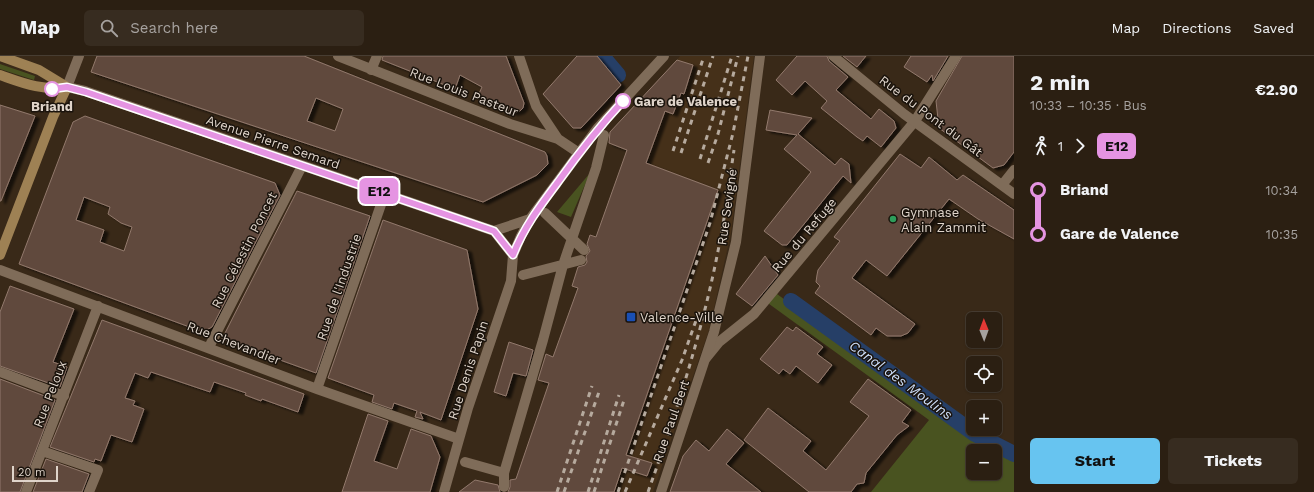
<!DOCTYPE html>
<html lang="en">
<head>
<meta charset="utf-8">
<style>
	body { margin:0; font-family:"Work Sans",sans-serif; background:#372c20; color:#f1f3f6; height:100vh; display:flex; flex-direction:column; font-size:15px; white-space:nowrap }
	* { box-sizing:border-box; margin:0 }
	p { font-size:13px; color:#a6a29f }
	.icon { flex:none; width:22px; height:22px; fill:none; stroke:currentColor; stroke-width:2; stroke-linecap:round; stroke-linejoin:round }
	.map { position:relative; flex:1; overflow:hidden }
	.side { display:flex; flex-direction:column; background:#2b1f12; width:300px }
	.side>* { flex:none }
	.badge { padding:0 8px; border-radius:6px; font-size:14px; line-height:26px }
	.needle { width:26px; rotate:359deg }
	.controls { position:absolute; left:966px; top:256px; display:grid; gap:8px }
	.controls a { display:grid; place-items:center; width:36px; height:36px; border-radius:6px; background:#2b1f12; box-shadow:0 1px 3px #0004,0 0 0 1px #473d32; font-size:20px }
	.scale { position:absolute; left:12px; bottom:10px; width:46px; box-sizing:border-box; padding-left:4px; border:2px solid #dfd4ca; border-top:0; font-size:11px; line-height:14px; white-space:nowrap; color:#dfd4ca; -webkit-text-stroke:3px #1a130c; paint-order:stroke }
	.map>.badge { position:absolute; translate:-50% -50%; box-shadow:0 0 0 2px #fff }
	.legs { display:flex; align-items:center; gap:6px; height:44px; padding:0 16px; font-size:13px }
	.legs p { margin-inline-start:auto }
	.headline { display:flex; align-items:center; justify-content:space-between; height:68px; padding:0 16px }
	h1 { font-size:22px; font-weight:700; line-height:30px }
	.action { display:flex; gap:8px; margin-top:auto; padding:8px 16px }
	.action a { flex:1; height:46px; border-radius:6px; background:#67c4f0; color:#111; font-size:16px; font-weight:700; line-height:46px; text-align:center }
	.action a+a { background:#372c20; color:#f1f3f6 }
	ul { padding:0 16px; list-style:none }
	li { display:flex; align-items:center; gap:14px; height:44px; font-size:15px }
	li i { display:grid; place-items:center; width:6px; height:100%; margin:0 5px; background:currentColor }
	li i::after { content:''; width:10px; height:10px; margin:-5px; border:3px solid; border-radius:50%; background:#2b1f12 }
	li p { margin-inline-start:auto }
	li:first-child i { background:linear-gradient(#0000 50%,currentColor 0) }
	li:last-child i { background:linear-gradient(currentColor 50%,#0000 0) }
	header { display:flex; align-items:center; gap:24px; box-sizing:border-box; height:56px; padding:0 20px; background:#2b1f12; border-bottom:1px solid #473d32 }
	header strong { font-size:19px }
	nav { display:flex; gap:22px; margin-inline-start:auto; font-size:14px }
	.search { width:280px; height:36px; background:#372c20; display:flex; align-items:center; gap:10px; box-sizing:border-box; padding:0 14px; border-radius:6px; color:#a6a29f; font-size:15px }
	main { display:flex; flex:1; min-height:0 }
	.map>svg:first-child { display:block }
	.built { fill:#453019 }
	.green { fill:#495320; fill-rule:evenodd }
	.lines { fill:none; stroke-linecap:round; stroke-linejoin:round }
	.canal { stroke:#263f67; stroke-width:16 }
	.building { fill:#60493d; stroke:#92796c; fill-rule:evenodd; filter:url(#shadow) }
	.pedestrian { stroke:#7f6c59; stroke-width:10 }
	.minor { stroke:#7f6c59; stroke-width:10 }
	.tertiary { stroke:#7f6c59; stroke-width:10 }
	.secondary { stroke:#9e8154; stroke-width:10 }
	.rail { stroke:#b6aa9e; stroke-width:3; stroke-dasharray:5 5; stroke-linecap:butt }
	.line-1-casing { stroke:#fff; stroke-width:9 }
	.line-1 { stroke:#e594e2; stroke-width:6 }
	.stop-1-dot { fill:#fff; stroke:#e594e2; stroke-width:2 }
	.leisure-dot { fill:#2e9e5b; stroke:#1a130c; stroke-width:1.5 }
	.transit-dot { fill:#1a4fb4; stroke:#1a130c; stroke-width:1.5 }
	.labels { text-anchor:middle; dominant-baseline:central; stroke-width:3; stroke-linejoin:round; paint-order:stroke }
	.street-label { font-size:13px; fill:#dfd4ca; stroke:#1a130c }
	.stop-label { font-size:13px; font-weight:bold; fill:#dfd4ca; stroke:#1a130c; text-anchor:start }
	.poi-label { font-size:13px; fill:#dfd4ca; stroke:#1a130c; text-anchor:start }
	.water-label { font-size:14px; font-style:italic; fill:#cddefa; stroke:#1a130c }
</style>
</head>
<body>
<header>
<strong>Map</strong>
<div class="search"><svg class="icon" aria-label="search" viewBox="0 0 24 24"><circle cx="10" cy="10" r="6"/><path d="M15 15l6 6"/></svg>Search here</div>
<nav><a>Map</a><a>Directions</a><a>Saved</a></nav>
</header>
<main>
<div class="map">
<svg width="1014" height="436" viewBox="0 0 1014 436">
	<defs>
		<filter id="shadow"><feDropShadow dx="4.5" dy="2.5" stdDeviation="1" flood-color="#0009"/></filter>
	</defs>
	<rect width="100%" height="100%" fill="#392918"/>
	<path class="built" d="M680 0H754L731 177 709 274 653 436H535L651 109 648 101 664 55 674 58 677 47 670 43 672 34 684 38 693 10 677 4Z"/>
	<path class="green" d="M0 8 35 20 34 24 0 13Z
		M590 117 571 161 557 156Z
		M773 235 939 358 1014 403V436H871L929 364 765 245ZM973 395H995V417H973Z"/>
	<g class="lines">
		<path class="canal" d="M602 0 618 19
			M791 245 975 378 1014 398"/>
	</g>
	<path class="building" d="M97 0H304L545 96 547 100 548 108 537 119 483 146 91 16ZM316 42 343 53 335 75 307 65Z
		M383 0H506L524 47 523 52 520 55 513 57 477 42 482 31 460 19 455 33 382 4Z
		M577 0H597L621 29 581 72H573L543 38Z
		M797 0H827L829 5 848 21 836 34 871 63 879 53 894 65 896 72 881 91 867 80 863 85 857 81 821 52 827 45 805 25 792 39 776 24Z
		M843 0H866L857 11Z
		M911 0H948L933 25 932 19 927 26 904 11Z
		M962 0H1014V96L1004 109 993 112 939 72 936 45Z
		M677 4 693 9 684 38 681 37 673 58 665 55 646 107 718 134 626 399 652 407 647 420 622 412 614 436H508L510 431V424L516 423 549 327 538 324 546 298 553 301 578 232 572 230 578 211 585 209 587 206 586 200 590 195 587 188 590 179 596 181 627 94 609 87 610 76Z
		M0 49 35 60 1 145H0Z
		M770 54 812 62 798 78 835 109 841 102 849 108 851 127 843 120 787 189H782L764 175 811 116 784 93 797 79 766 74Z
		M85 60 275 127 280 139 212 271 203 276 19 208 73 66ZM84 141 110 151 108 158 121 167 132 171 124 195 100 186 104 174 76 164Z
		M900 98 921 112 929 101 957 124 963 119 1014 154V183L978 163 949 143 887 220 866 204 852 222 915 268 908 277 901 280H887L876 272 871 279 815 237 820 230 816 226 817 219 818 214 840 185 834 181Z
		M297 135 370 160 316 317 222 283Z
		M383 164 467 194 478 253 441 364 420 356 423 363 415 361 417 355 394 347 392 353 372 346 374 339 328 322Z
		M765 200 778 219 752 250 736 238Z
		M10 230 74 253 53 306 67 311 60 331 0 310V256Z
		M102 264 304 338 298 356 262 343 261 345 245 339 246 337 214 326 210 336 151 316 148 322 135 317 125 342 135 345 133 349 144 353 132 386 111 379 101 405 95 403 94 406 50 391Z
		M787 271 793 275 796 271 823 291 817 298 832 309 818 327 796 310 790 318 783 313 779 318 760 303Z
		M509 286 533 294 526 320 513 317 506 340 494 336Z
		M0 323 55 344 20 436H0Z
		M868 323 911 354 902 366 909 370 897 379 866 417 864 427 857 428 851 436H809L744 384 768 352 811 385 803 395 826 414 869 360 850 346Z
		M368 358 388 365 374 405 397 413 411 373 431 380 440 401 430 436H342Z
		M727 373 744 387 726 408 761 436H670L683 400 696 384 709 395Z
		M46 403 89 418 82 436H33Z
		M475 424 498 429 500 436H459Z"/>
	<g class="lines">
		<path class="pedestrian" d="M545 157 584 194
			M523 219 581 204
			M465 406 504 417
			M504 431V417L543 284 563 209 596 112 604 79"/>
		<path class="minor" d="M79 0 67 31 85 35 494 175 513 199
			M338 0 510 68 558 83 579 97
			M519 0 536 50 558 83
			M371 14 377 0
			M494 175 530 163
			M0 214 317 333 459 383
			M209 291 302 110
			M706 302 719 286 754 258 905 77 915 65 956 0
			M0 316 64 340
			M317 333 385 137
			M42 395 98 414 89 436
			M26 436 98 250
			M444 436 468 352 511 225 513 199 521 180 530 163 597 73 664 0"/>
		<path class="tertiary" d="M833 0 904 58 1014 138
			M1002 129 1014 114
			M661 436 714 276 736 186 760 0"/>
		<path class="secondary" d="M0 0 39 14 67 31
			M0 19C23 27 42 35 67 31
			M0 199 53 61 67 31"/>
		<path class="rail" d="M673 95 704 0
			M681 97 713 0
			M700 103 732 0
			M708 107 718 78 738 0
			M557 436 592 330
			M564 436 600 333
			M588 436 619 339
			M594 436 625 341
			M618 436 710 167 733 77 748 0
			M625 436 682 304 699 256
			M648 436C676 357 702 277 718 195 725 162 729 127 734 94"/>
	</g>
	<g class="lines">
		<defs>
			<path id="line-1" d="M52 33 67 31 86 36 494 175 513 199C524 171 540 150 558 126 578 98 599 71 623 45"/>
		</defs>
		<use href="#line-1" class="line-1-casing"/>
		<use href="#line-1" class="line-1"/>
	</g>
	<g class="stop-1-dot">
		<circle cx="52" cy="33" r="7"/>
		<circle cx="623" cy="45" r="7"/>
	</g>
	<circle class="leisure-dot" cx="893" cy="163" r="4"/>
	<rect class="transit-dot" x="626" y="256" width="10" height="10" rx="2"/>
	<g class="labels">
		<g class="street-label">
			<text transform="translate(464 36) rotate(21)">Rue Louis Pasteur</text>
			<text transform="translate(931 60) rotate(37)">Rue du Pont du Gât</text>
			<text transform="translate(273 86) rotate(19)">Avenue Pierre Semard</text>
			<text transform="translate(727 151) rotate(-82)">Rue Sevigné</text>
			<text transform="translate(804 179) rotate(-50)">Rue du Refuge</text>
			<text transform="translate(244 194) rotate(-63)">Rue Célestin Poncet</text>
			<text transform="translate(339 231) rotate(-71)">Rue de l'Industrie</text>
			<text transform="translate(234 287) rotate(21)">Rue Chevandier</text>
			<text transform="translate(468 314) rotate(-72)">Rue Denis Papin</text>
			<text transform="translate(50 338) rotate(-69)">Rue Peloux</text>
			<text transform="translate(671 365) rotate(-71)">Rue Paul Bert</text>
		</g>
		<g class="stop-label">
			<text x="634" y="45">Gare de Valence</text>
			<text x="52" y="50" text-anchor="middle">Briand</text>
		</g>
		<g class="poi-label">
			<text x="901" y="156">Gymnase<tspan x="901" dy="15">Alain Zammit</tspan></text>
			<text x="640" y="261">Valence-Ville</text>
		</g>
		<g class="water-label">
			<text transform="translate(901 324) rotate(36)">Canal des Moulins</text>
		</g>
	</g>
</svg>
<div class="controls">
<a><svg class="needle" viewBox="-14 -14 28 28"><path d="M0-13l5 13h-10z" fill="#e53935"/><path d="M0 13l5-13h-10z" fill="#a6a29f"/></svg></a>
<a><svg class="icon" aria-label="locate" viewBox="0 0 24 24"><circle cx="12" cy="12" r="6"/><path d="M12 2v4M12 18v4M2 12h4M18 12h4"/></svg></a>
<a>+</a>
<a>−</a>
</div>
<div class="scale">20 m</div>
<b class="badge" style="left:379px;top:135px;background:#e594e2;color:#111">E12</b>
</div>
<section class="side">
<div class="headline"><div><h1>2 min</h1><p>10:33 – 10:35 · Bus</p></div><b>€2.90</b></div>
<div class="legs"><svg class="icon" aria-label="walk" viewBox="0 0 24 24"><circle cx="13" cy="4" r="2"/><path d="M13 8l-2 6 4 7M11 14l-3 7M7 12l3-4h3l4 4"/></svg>1<svg class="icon" aria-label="forward" viewBox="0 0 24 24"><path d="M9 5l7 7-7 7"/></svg><b class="badge" style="background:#e594e2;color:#111">E12</b></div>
<ul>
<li><i style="color:#e594e2"></i><b>Briand</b><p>10:34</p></li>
<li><i style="color:#e594e2"></i><b>Gare de Valence</b><p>10:35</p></li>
</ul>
<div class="action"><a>Start</a><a>Tickets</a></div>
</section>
</main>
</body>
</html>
